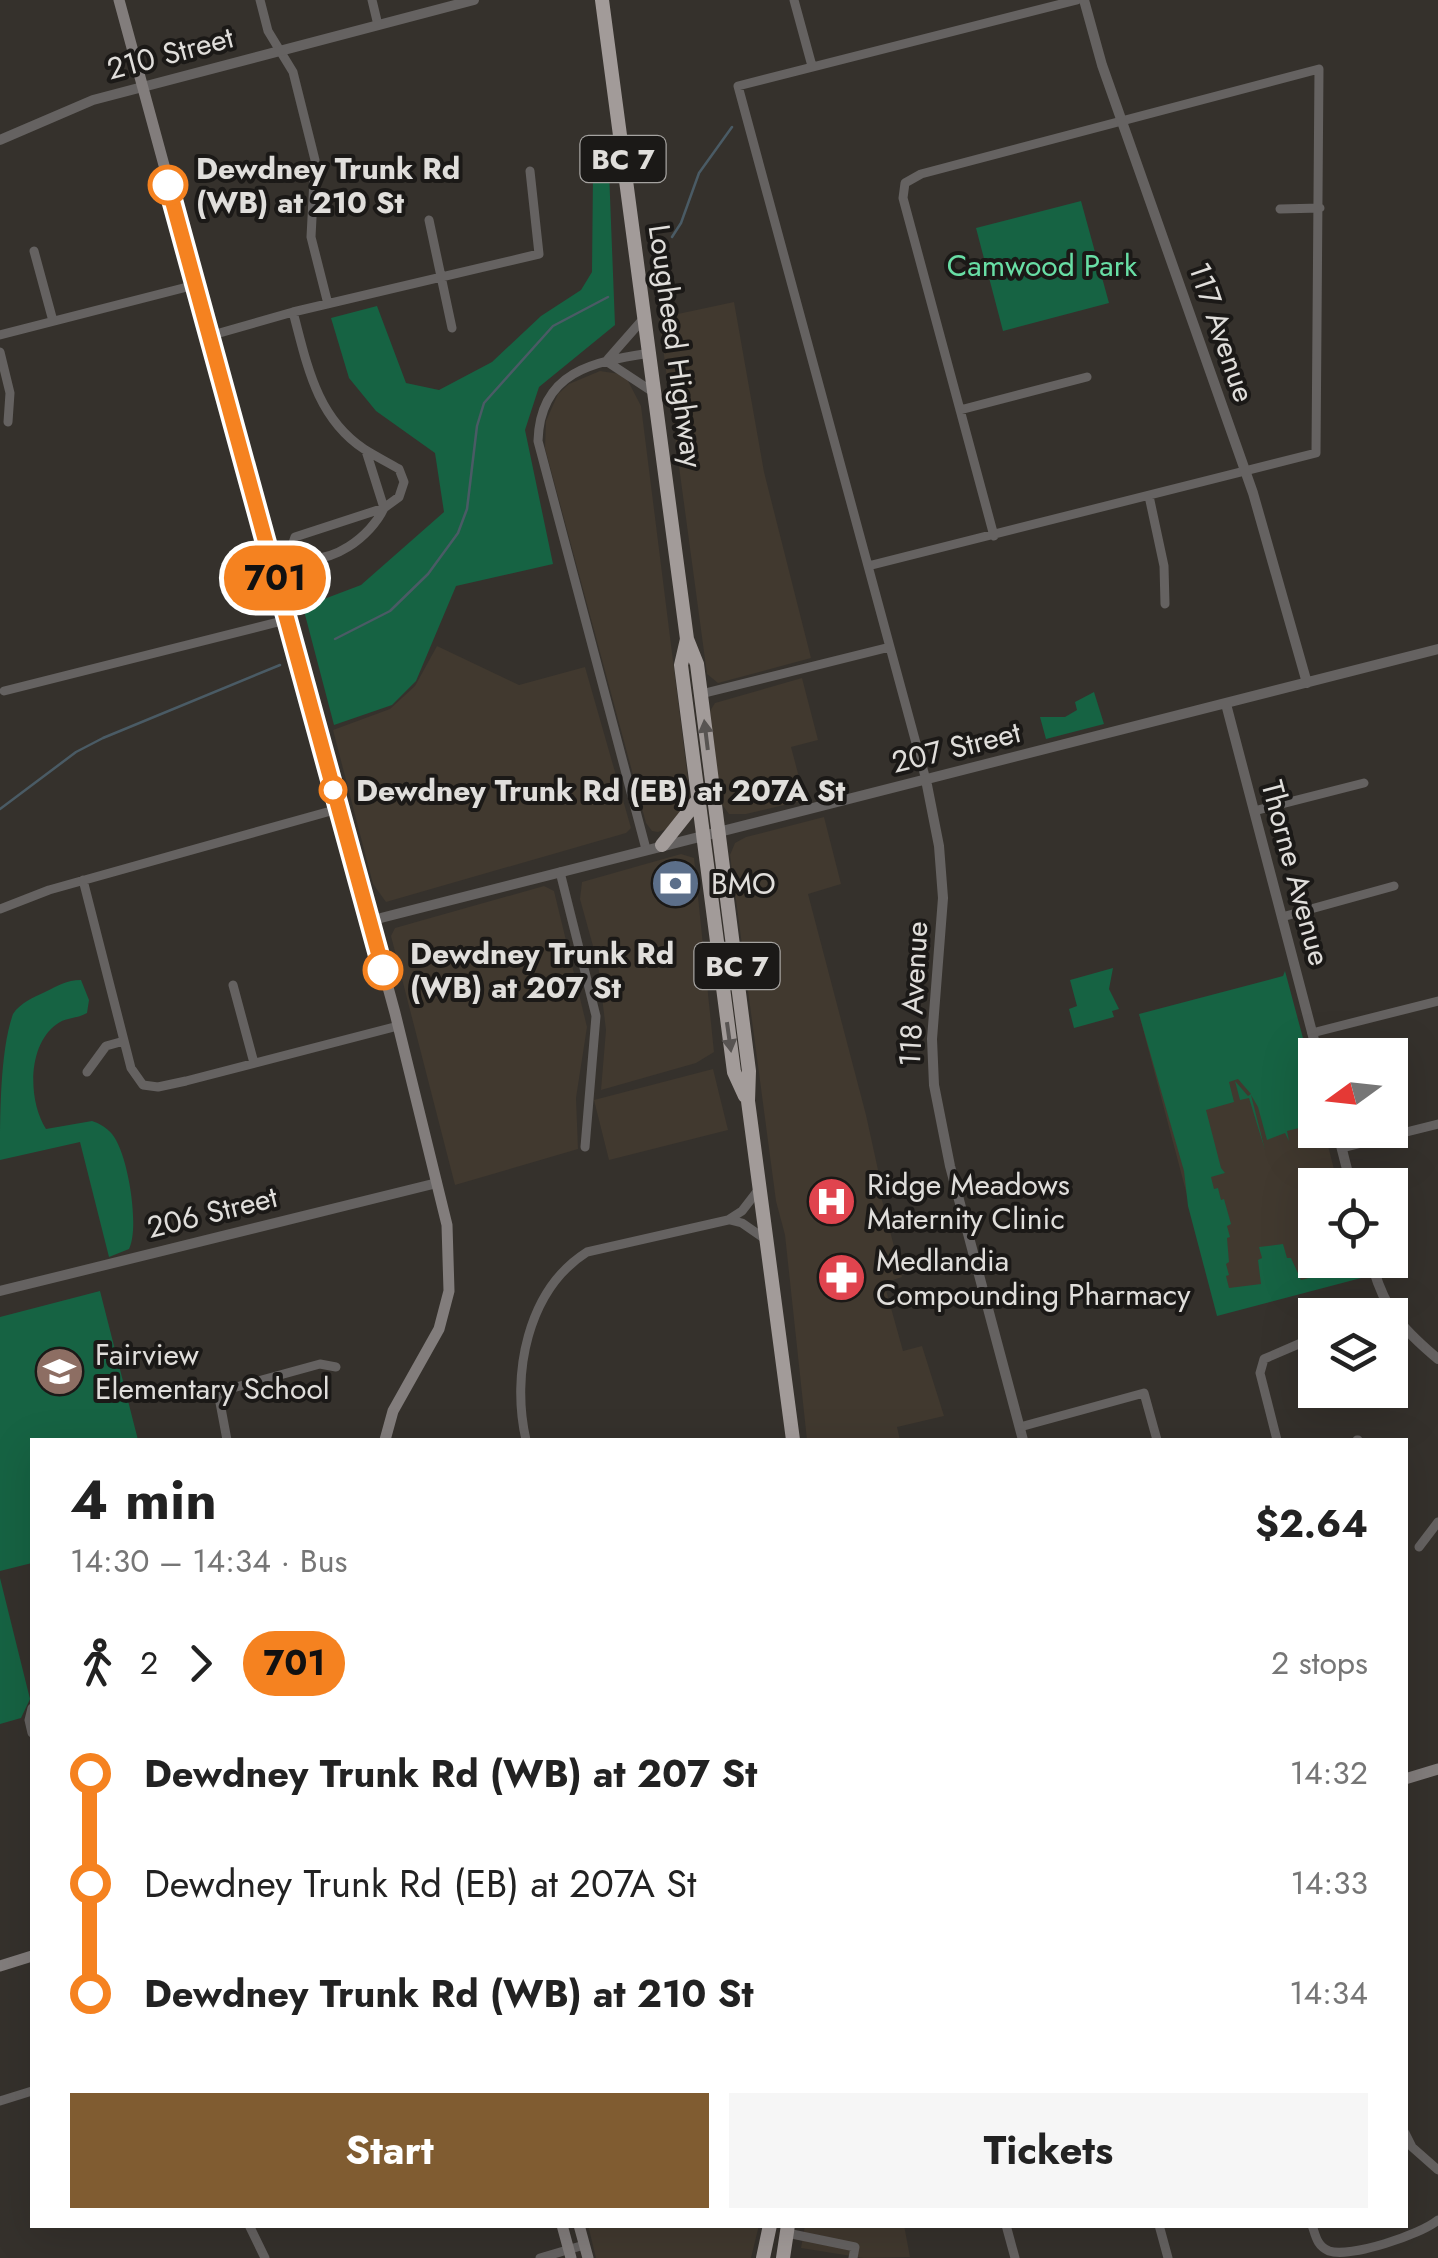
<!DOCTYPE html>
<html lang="en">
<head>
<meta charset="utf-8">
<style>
	body { margin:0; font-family:Jost,sans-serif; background:#f6f6f6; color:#222; height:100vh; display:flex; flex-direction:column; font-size:38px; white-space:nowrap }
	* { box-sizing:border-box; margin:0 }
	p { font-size:32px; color:#767676 }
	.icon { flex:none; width:55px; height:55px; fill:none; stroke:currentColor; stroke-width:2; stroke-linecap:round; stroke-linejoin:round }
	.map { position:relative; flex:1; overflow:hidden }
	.side { position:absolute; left:30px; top:1438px; width:1378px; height:790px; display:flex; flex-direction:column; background:#fff; border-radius:0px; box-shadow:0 10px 40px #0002 }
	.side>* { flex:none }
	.badge { padding:0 20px; border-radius:32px; font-size:35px; line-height:65px }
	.needle { width:65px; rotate:255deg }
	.controls { position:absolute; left:1298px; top:1038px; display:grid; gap:20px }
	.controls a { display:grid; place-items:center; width:110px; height:110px; border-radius:0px; background:#fff; box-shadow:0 10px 40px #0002; font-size:50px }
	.map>.badge { position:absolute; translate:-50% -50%; box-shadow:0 0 0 5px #fff }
	.legs { display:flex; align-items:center; gap:15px; height:110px; padding:0 40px; font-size:32px }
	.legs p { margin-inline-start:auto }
	.head { display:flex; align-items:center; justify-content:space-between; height:170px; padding:0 40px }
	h1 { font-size:55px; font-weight:700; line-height:75px }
	.button { display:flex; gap:20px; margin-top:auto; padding:20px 40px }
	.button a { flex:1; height:115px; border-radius:0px; background:#805c31; color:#fff; font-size:40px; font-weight:700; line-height:115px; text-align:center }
	.button a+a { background:#f6f6f6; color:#222 }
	ul { padding:0 40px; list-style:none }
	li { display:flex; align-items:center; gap:35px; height:110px; font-size:38px }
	li i { display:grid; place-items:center; width:15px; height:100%; margin:0 12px; background:currentColor }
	li i::after { content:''; width:25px; height:25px; margin:-12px; border:8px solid; border-radius:50%; background:#fff }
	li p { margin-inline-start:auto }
	li:first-child i { background:linear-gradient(#0000 50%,currentColor 0) }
	li:last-child i { background:linear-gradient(currentColor 50%,#0000 0) }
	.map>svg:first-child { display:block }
	.built { fill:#41392f }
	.green { fill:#166343 }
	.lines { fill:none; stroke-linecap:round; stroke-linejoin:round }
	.stream { stroke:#4a5b65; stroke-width:2.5 }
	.minor { stroke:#656261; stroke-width:9 }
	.tertiary { stroke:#656261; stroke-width:10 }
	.secondary { stroke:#827d7c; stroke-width:11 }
	.trunk { stroke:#a29b99; stroke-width:14 }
	.oneway { fill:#585452 }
	.line-1-casing { stroke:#fff; stroke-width:22 }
	.line-1 { stroke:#f58220; stroke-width:15 }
	.stop-1-dot { fill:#fff; stroke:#f58220; stroke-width:5 }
	.labels { text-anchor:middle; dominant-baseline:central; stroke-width:8; stroke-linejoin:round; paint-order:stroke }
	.shield { fill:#1b1917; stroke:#a5a3a0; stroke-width:2.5 }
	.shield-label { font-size:28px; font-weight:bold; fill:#e0dedb }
	.street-label { font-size:30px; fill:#e0dedb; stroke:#1b1917 }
	.stop-label { font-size:30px; font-weight:bold; fill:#e0dedb; stroke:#1b1917; text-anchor:start }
	.park-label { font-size:30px; fill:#68dea5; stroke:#1b1917 }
	.poi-label { font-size:30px; fill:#e0dedb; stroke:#1b1917; text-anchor:start }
</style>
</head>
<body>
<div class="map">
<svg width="1438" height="2258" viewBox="0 0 1438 2258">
	<rect width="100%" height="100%" fill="#35312c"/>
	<path class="built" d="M734 302 764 472 811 658 718 683 707 674 659 318Z
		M600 371 620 374 627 379 641 406 690 796 689 804 666 829 658 832 652 831 646 823 545 448 546 421 558 394 569 384Z
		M437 646 519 685 585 667 631 828 626 833 386 902 373 884 333 730 390 709 415 686Z
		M802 678 818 740 791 747 805 800 746 814H729L721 803 710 711 715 703Z
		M824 817 841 884 808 894 866 1115 880 1179 878 1185 902 1277 884 1283 903 1351 922 1346 944 1416 897 1427 900 1440H807L785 1235 776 1201 730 855 735 843 746 837Z
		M681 854 694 858 714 1052 696 1063 601 1090 606 1030 598 964 580 899 582 882Z
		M544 886 554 891 587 1027 576 1098 578 1149 455 1185 391 936 395 928Z
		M1139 1014 1315 1097V1130H1324L1338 1185H1315V1260H1358L1362 1274 1218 1312Z
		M713 1069 728 1130 609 1160 594 1100Z
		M588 2225H759L751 2258H596Z
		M805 2225H904L910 2257 864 2258 801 2248Z"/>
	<path class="green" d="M609 171 615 325 539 387 525 430 553 564 456 586 416 681 392 705 334 725 303 607 361 585 444 512 435 453 376 411 349 378 331 318 377 306 406 383 439 390 492 362 541 316 581 290 592 272 593 173Z
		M1081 201 1109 303 1003 331 976 228Z
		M1094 692 1104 724 1046 739 1040 717H1065L1077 710 1075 702Z
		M1113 968 1109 989 1119 1009 1112 1011 1114 1017 1074 1028 1069 1009 1077 1006 1070 980Z
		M1285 971 1315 1083V1124L1287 1131 1289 1141 1285 1133 1267 1140 1258 1107 1251 1095 1265 1150 1249 1098 1240 1100 1235 1081 1248 1096 1251 1094 1238 1079 1229 1082 1234 1102 1206 1110 1221 1168 1225 1173 1211 1177 1214 1189 1218 1188 1221 1200 1224 1199 1231 1224 1227 1226 1230 1237 1227 1238 1229 1262 1226 1264 1229 1275 1226 1276 1229 1288 1261 1284 1258 1260 1262 1258 1259 1247 1283 1244 1287 1258H1291L1301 1280 1334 1272 1331 1260H1361L1365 1277 1217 1316 1188 1206 1184 1171 1139 1014 1283 976Z
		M81 980 89 1000 87 1013C77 1019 66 1017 57 1024 27 1045 28 1101 46 1129L92 1121C99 1123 107 1128 112 1134 128 1153 140 1227 129 1249L109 1257 80 1142 0 1160C0 1117 0 1050 13 1014 20 1003 34 997 45 992 58 986 66 980 81 980Z
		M100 1291 138 1440H32V1563L0 1571V1317Z
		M0 1578 30 1699 21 1718 0 1724Z"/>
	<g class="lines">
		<path class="stream" d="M672 237 681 223 699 173 732 127
			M335 639 390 611 428 574 458 533 467 509 477 426 484 403 553 326 608 297
			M0 809 76 752 103 738 280 665"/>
		<path class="minor" d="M260 0 268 31 293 72 315 160 311 237 328 304
			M372 0 378 25
			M794 0 812 66
			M1280 209 1320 208
			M429 220 452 328
			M34 251 53 321
			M293 312C307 364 316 417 364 449 375 456 387 462 399 469L404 482 399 497 384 508 295 537 292 546 298 556C331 567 371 536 384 508L366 451
			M0 335 195 285
			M209 336 293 312 539 254 530 171
			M0 352 10 393 8 422
			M608 359 644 318
			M606 361 653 392
			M960 410 1087 377
			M1149 496 1164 566 1165 604
			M868 566 1316 453 1319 69 921 174 905 183 903 198 994 536
			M4 691 286 620
			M701 694 890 647
			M926 780 738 86 1077 0
			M1254 811 1364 783
			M646 849 538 441C540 371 593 362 650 353
			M560 872 596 1016 585 1147
			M83 880 131 1068 143 1085 158 1087 186 1081 398 1026
			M0 909 49 890 338 809
			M1282 917 1394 886
			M233 985 254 1063
			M1312 1033 1438 1001
			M87 1072 106 1046 124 1041
			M1342 1148 1438 1124
			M730 1220 742 1223 768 1241
			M1360 1315 1384 1301
			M1020 1427 1144 1393 1157 1440
			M227 1440 218 1392 320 1364 336 1367
			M526 1440C511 1375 527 1290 587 1252L728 1220 742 1211 759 1189
			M1277 1440 1260 1373 1264 1359 1315 1337
			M1357 1440H1358
			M1419 1547 1438 1522
			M32 1708 29 1720 32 1733
			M0 2101 32 2091
			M1405 2133 1412 2147 1438 2170
			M249 2225 265 2258
			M1006 2225 1015 2258
			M1159 2225 1168 2258
			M1312 2225C1316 2237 1317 2246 1329 2251 1350 2258 1420 2235 1438 2220
			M787 2233 855 2247 853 2258
			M540 2258 584 2245"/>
		<path class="tertiary" d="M1084 0 1102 65 1253 493 1307 683
			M0 140 93 100 474 0
			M1226 704 1318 1055
			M926 780 939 846 943 898 932 1039 934 1085 950 1166 1023 1440
			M369 921 1438 649
			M1337 1130 1351 1185
			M1371 1260C1383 1308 1401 1328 1438 1359
			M0 1291 437 1183"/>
		<path class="secondary" d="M119 0 395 1013 447 1225 449 1291 439 1329 393 1411 385 1440
			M1405 1779 1438 1769
			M0 1966 32 1956
			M562 2225 571 2258
			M579 2225 588 2258"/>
		<path class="trunk" d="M602 0 687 639 697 664 749 1071 748 1101 793 1440
			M687 639 681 665 734 1072 745 1096
			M662 845 697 801
			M763 2258 770 2225
			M783 2258 788 2225"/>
	</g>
	<defs><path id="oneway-solid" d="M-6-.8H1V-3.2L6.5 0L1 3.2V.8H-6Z" transform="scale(2.5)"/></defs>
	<g class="oneway">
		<use href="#oneway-solid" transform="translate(706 735) rotate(-97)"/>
		<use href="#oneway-solid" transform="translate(729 1037) rotate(82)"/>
	</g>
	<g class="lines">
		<defs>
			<path id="line-1" d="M168 185 383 970"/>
		</defs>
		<use href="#line-1" class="line-1-casing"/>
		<use href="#line-1" class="line-1"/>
	</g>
	<defs>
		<symbol id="bank-disc" viewBox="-11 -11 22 22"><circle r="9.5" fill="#5c6f8a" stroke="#1b1917"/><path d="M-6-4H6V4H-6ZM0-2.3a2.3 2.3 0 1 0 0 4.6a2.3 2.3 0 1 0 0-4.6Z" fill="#fff"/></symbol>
		<symbol id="hospital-disc" viewBox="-11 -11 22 22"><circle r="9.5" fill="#e0444e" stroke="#1b1917"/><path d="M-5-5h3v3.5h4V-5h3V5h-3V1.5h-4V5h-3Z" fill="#fff"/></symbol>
		<symbol id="pharmacy-disc" viewBox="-11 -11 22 22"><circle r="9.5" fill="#e0444e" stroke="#1b1917"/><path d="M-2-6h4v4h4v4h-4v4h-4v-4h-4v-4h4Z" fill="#fff"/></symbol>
		<symbol id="school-disc" viewBox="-11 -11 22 22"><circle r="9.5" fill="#8d6e63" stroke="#1b1917"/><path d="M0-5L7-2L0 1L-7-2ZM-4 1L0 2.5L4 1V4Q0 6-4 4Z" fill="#fff"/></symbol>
	</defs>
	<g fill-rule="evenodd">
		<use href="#bank-disc" x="648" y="856" width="55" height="55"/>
		<use href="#hospital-disc" x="804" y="1174" width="55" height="55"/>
		<use href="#pharmacy-disc" x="814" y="1250" width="55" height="55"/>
		<use href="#school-disc" x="32" y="1344" width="55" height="55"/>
	</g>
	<g class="stop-1-dot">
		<circle cx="168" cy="185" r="18"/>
		<circle cx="333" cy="790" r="12"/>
		<circle cx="383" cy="970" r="18"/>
	</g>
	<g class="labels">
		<g class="shield">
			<rect x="580.5" y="136" width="85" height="46" rx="8"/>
			<rect x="694.5" y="943" width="85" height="46" rx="8"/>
		</g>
		<g class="shield-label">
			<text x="623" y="159">BC 7</text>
			<text x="737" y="966">BC 7</text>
		</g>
		<g class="street-label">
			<text transform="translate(170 53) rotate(-15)">210 Street</text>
			<text transform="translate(1222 332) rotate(71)">117 Avenue</text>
			<text transform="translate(676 346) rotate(82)">Lougheed Highway</text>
			<text transform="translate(956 747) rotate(-14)">207 Street</text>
			<text transform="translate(1296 873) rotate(75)">Thorne Avenue</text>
			<text transform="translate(913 994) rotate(-87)">118 Avenue</text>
			<text transform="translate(212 1212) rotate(-14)">206 Street</text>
		</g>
		<g class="stop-label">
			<text x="196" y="168">Dewdney Trunk Rd<tspan x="196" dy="34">(WB) at 210 St</tspan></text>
			<text x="356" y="790">Dewdney Trunk Rd (EB) at 207A St</text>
			<text x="410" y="953">Dewdney Trunk Rd<tspan x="410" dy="34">(WB) at 207 St</tspan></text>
		</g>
		<g class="park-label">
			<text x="1042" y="265">Camwood Park</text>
		</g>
		<g class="poi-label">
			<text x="711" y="883">BMO</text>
			<text x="867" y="1184">Ridge Meadows<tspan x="867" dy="34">Maternity Clinic</tspan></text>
			<text x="876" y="1260">Medlandia<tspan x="876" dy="34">Compounding Pharmacy</tspan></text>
			<text x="95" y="1354">Fairview<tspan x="95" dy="34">Elementary School</tspan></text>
		</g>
	</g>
</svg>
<div class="controls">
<a><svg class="needle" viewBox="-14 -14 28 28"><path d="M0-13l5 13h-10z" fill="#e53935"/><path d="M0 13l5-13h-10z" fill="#767676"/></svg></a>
<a><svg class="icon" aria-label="locate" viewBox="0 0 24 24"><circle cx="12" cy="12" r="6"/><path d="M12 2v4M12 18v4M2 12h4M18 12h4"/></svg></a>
<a><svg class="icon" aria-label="layers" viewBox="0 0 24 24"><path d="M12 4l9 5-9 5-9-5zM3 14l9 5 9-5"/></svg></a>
</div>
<b class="badge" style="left:275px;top:578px;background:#f58220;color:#111">701</b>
<section class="side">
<div class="head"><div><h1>4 min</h1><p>14:30 – 14:34 · Bus</p></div><b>$2.64</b></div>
<div class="legs"><svg class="icon" aria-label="walk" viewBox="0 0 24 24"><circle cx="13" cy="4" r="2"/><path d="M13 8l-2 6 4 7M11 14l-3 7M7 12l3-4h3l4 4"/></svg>2<svg class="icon" aria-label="forward" viewBox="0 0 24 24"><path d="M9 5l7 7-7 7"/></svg><b class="badge" style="background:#f58220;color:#111">701</b><p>2 stops</p></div>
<ul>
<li><i style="color:#f58220"></i><b>Dewdney Trunk Rd (WB) at 207 St</b><p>14:32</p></li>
<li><i style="color:#f58220"></i><span>Dewdney Trunk Rd (EB) at 207A St</span><p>14:33</p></li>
<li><i style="color:#f58220"></i><b>Dewdney Trunk Rd (WB) at 210 St</b><p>14:34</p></li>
</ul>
<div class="button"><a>Start</a><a>Tickets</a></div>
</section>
</div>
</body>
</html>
